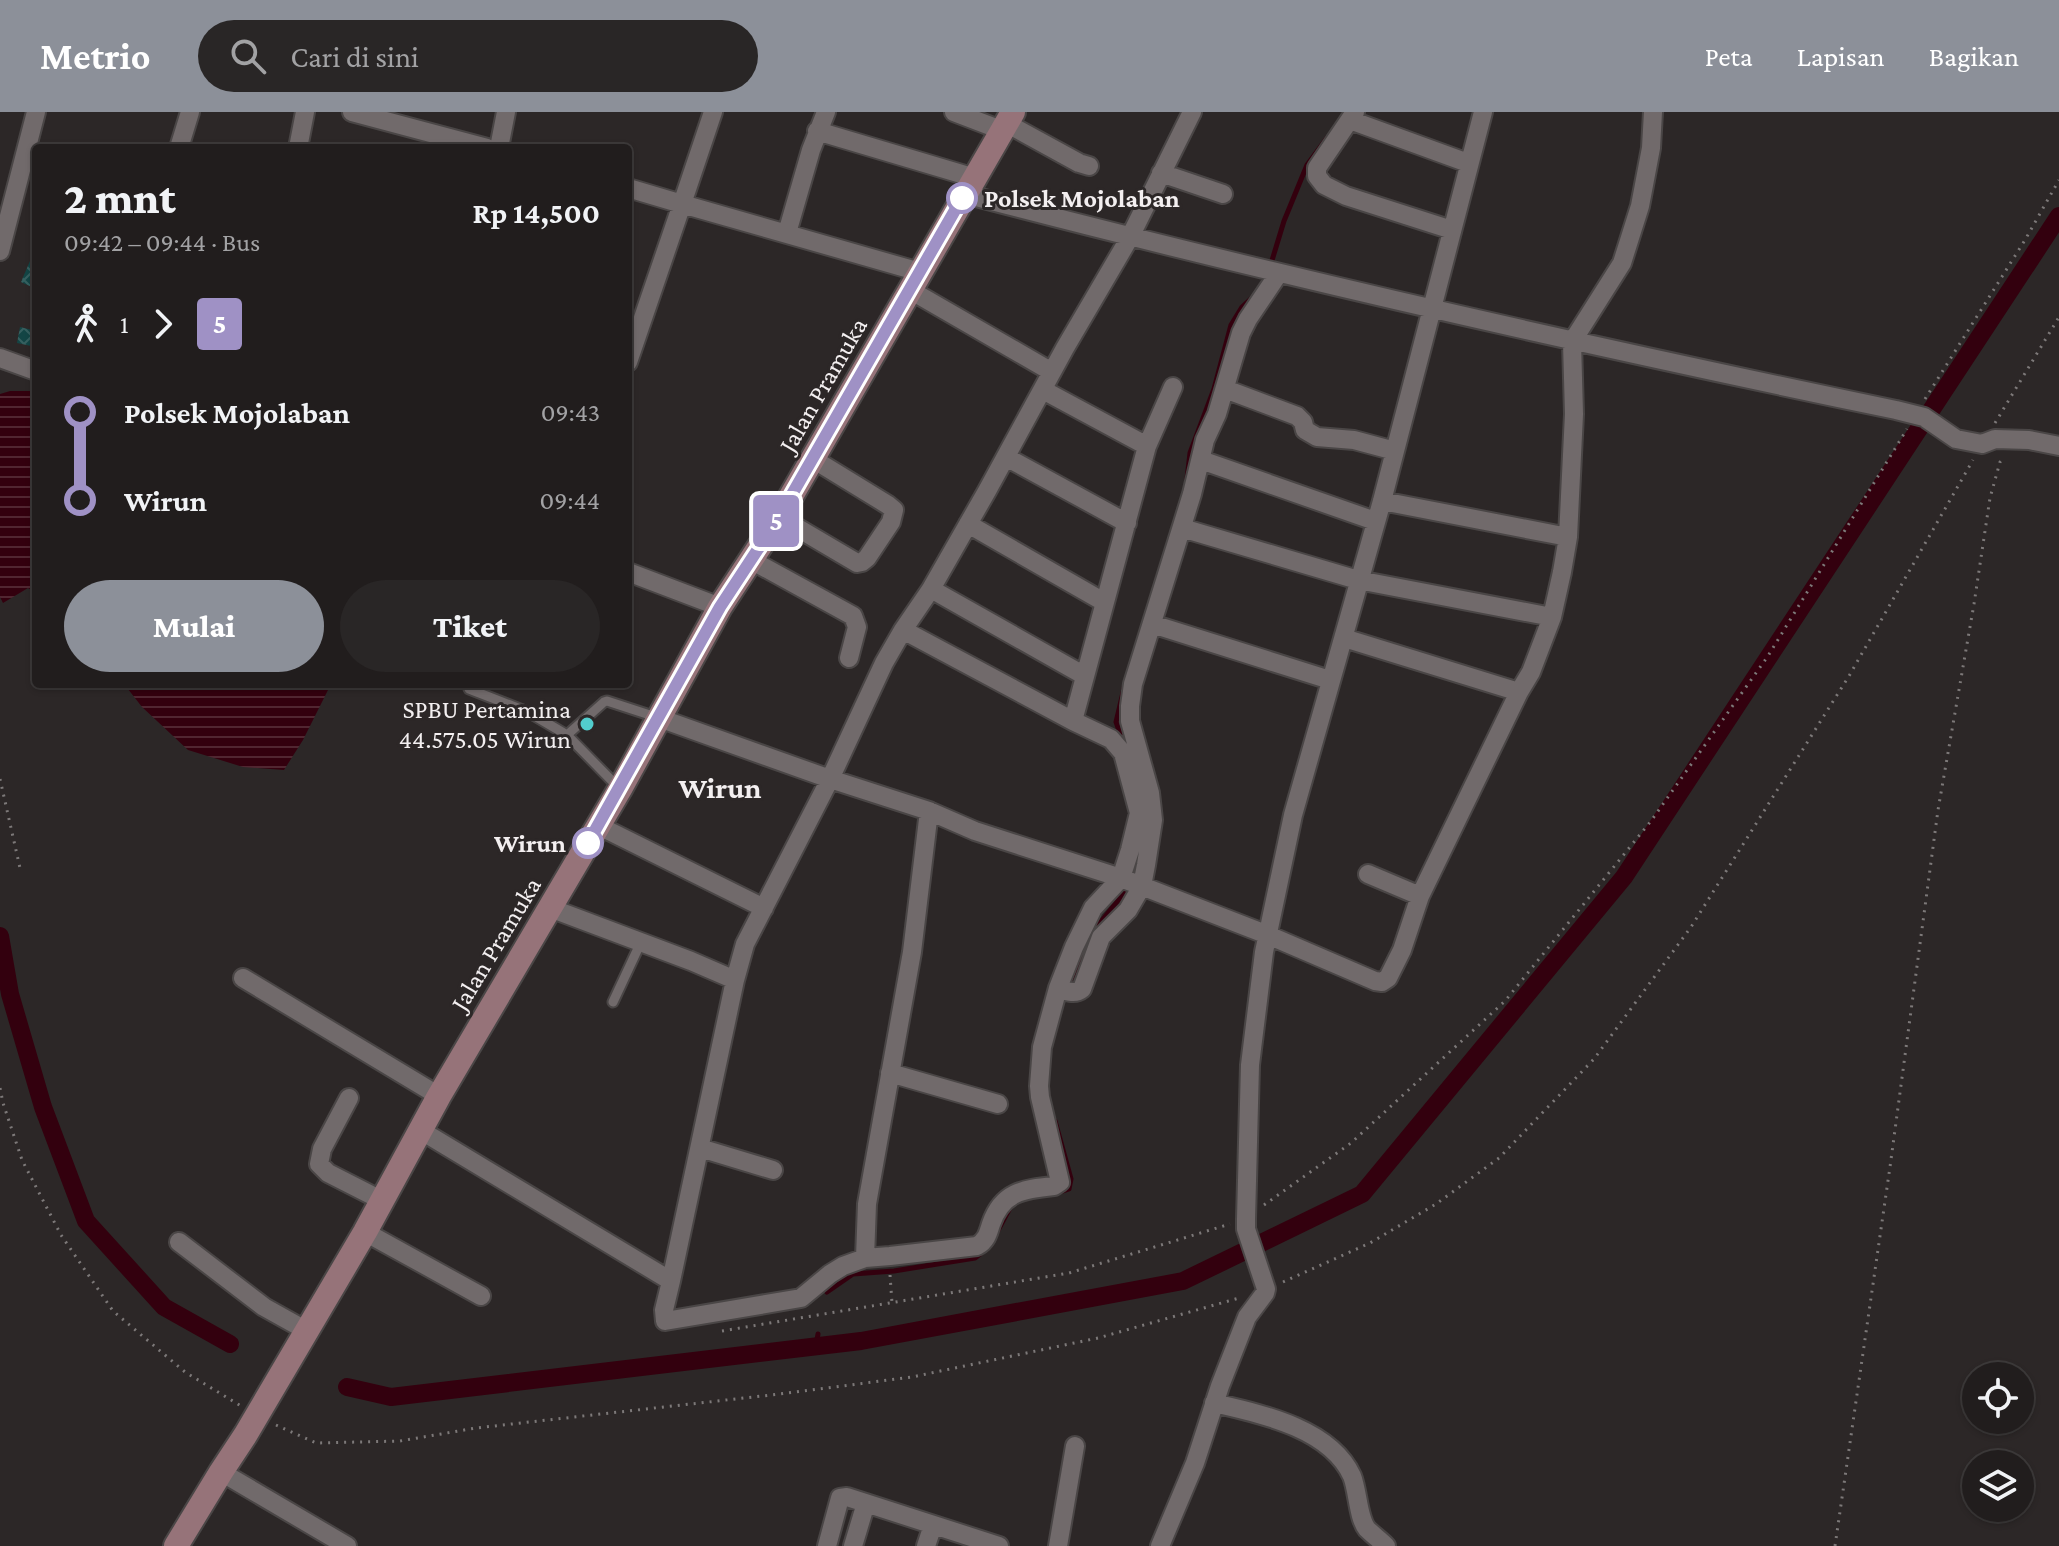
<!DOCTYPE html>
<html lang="id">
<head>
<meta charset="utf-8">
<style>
	body { margin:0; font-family:"Crimson Pro",serif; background:#292626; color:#f1f3f6; height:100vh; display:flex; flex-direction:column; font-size:30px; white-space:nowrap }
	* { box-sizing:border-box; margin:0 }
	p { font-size:26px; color:#a2a2a4 }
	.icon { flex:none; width:44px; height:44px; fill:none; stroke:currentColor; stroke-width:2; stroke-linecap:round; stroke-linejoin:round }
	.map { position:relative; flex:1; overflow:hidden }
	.drawer { position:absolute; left:32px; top:32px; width:600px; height:544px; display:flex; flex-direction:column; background:#211d1d; border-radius:8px; box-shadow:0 2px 6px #0004,0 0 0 2px #3e3b3b }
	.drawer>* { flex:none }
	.badge { padding:0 16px; border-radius:6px; font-size:28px; line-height:52px }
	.fabs { position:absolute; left:1962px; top:1250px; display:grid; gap:16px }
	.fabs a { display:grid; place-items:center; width:72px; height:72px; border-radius:50%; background:#211d1d; box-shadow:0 2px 6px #0004,0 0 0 2px #3e3b3b; font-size:40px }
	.map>.badge { position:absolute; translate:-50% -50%; box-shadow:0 0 0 4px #fff }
	.legs { display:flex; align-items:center; gap:12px; height:88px; padding:0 32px; font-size:26px }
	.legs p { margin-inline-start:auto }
	.headline { display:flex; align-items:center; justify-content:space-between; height:136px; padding:0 32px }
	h1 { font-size:44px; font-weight:800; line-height:60px }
	.action { display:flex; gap:16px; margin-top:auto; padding:16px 32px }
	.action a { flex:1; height:92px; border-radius:48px; background:#8c9099; color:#fff; font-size:32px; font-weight:800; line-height:92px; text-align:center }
	.action a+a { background:#292626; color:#f1f3f6 }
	ul { padding:0 32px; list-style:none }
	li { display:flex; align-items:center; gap:28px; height:88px; font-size:30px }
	li i { display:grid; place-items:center; width:12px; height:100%; margin:0 10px; background:currentColor }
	li i::after { content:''; width:20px; height:20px; margin:-10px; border:6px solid; border-radius:50%; background:#211d1d }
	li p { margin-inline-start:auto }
	li:first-child i { background:linear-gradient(#0000 50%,currentColor 0) }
	li:last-child i { background:linear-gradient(currentColor 50%,#0000 0) }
	header { display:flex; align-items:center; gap:48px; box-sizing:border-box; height:112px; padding:0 40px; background:#8c9099; color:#fff }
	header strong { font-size:38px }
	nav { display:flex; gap:44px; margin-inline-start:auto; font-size:28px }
	.search { width:560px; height:72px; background:#292626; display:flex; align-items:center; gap:20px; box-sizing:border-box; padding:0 28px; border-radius:44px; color:#a2a2a4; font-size:30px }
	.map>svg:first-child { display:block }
	.water { fill:url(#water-rules) }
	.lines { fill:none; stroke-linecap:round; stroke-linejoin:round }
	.stream { stroke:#33000e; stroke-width:5 }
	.canal { stroke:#33000e; stroke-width:18 }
	.building { fill:url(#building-cross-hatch) }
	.lane-casing { stroke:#4a4646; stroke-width:13 }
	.street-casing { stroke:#4a4646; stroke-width:22 }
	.secondary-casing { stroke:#4a4646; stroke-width:28 }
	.path { stroke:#7d7979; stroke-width:3; stroke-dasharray:2 6; stroke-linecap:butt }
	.lane { stroke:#716a6b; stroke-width:9 }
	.street { stroke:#716a6b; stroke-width:18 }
	.secondary { stroke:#967379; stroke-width:24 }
	.line-1-casing { stroke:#fff; stroke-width:18 }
	.line-1 { stroke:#9f91c5; stroke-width:12 }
	.stop-1-dot { fill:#fff; stroke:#9f91c5; stroke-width:4 }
	.poi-dot { fill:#52cdcd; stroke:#2c2727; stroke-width:3 }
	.labels { text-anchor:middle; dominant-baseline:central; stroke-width:6; stroke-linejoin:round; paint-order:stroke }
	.stop-label { font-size:26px; font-weight:bold; fill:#f3eff0; stroke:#2c2727; text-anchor:start }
	.street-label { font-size:26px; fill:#f3eff0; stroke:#2c2727 }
	.poi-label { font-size:26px; fill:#f3eff0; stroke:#2c2727; text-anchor:end }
	.quarter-label { font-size:30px; font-weight:bold; fill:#f3eff0; stroke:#2c2727 }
</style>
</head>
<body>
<header>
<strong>Metrio</strong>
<div class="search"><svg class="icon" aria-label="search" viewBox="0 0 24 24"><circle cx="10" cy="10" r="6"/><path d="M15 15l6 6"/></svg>Cari di sini</div>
<nav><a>Peta</a><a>Lapisan</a><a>Bagikan</a></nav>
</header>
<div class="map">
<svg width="2059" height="1434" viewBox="0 0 2059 1434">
	<defs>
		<pattern id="water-rules" width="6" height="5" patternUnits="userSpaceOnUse" patternTransform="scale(2)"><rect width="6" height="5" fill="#33000e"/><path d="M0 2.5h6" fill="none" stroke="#512631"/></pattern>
		<pattern id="building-cross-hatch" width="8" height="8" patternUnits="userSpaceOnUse" patternTransform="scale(2)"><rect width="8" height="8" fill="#134545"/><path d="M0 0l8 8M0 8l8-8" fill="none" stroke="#366060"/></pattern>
	</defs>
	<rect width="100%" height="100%" fill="#2c2727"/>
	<path class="water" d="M10 279H36V481L28 476 3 491 0 485V282Z
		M124 572H331L303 628 284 658 243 655 188 638 142 595Z"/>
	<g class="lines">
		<path class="stream" d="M1270 155 1284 109 1307 53 1327 26
			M1187 367 1190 341 1214 277 1231 213 1242 195 1254 184
			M1122 627 1116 610 1125 572
			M1133 766 1138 745
			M1067 875 1095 817 1129 775
			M1054 1082 1069 1077 1071 1067 1055 1009
			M997 1120 1011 1094
			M827 1180 853 1162 894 1159 975 1146 985 1138
			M816 1234 818 1222"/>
		<path class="canal" d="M0 824 10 882 43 995 86 1109 164 1195 230 1232
			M347 1275 391 1285 861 1229 1183 1169 1362 1082 1624 765 2059 104"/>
	</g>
	<path class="building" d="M36 135V177L21 170Z
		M20 215 36 219V235L17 231Z"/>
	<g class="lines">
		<defs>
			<path id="lane" d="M469 577 528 600 567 623
				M618 675 567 623 604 590 607 589 656 605
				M613 890 641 830"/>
			<path id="street" d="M352 0 487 36
				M713 0 682 92 920 160
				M954 0 1001 18
				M1355 0 1317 56V64L1324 73 1346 84 1452 118
				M1350 8 1468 51
				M1006 11 1079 51 1089 54
				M817 19 975 66
				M179 36 190 0
				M298 36 305 0
				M499 36 506 0
				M1161 61 1223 82
				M628 76 682 92 628 250
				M965 82C1273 163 1583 233 1896 298L1924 305 1956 327 1982 332 1995 327 2029 328 2059 334
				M787 121 811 38 826 0
				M0 139 36 0
				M910 178 1052 260
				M0 246 36 259
				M1225 277 1297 304 1303 310 1305 318 1317 325 1354 328 1395 339
				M1043 278 1147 334
				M1006 345 1127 411
				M1201 348 1375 409
				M1382 389 1568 425
				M779 405 857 451 862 450 867 446 891 410 894 398 888 393 813 347
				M968 412 1104 490
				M1182 416 1358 468 1552 505
				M751 448 853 504 857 515 849 546
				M628 460 720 495
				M931 477 1085 564
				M1152 512 1330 568
				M903 518 1073 609 1147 334 1173 275
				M1344 526 1519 580
				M659 606 830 667 929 699 975 719 1121 766 1268 823 1375 869 1382 870 1388 866 1402 838 1420 784 1519 580 1531 560 1552 505 1562 460 1568 425 1574 302 1572 230 1622 151 1640 94 1651 36 1653 0
				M929 699 912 840 867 1092 865 1146 890 1144 977 1134C986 1129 988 1122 991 1112 1002 1080 1023 1077 1054 1074L1060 1070 1040 985 1039 974 1042 935 1058 876 1074 835 1093 796 1121 766 1130 738 1139 701 1123 641 1111 627 1073 609
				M599 714 764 796
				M1368 762 1420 784
				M550 796 691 849 735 868
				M243 866 439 984
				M1058 876C1065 879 1075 883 1082 877L1101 825 1128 798 1142 774 1146 753 1153 708 1150 681 1130 609V594L1133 572 1192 382 1205 328 1217 302 1241 221 1248 207 1279 161
				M890 961 998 992
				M349 986 322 1037 319 1052 328 1061 381 1088
				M420 1018 671 1169 735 868 745 832 830 667 884 551 903 518 931 477 987 379 1065 236 1130 125 1192 0
				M700 1036 773 1058
				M365 1120 481 1184
				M179 1130 264 1195 307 1219
				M671 1169 664 1198 665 1209 801 1186 830 1162 843 1154 865 1146
				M1214 1291C1261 1302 1330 1316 1352 1364 1358 1379 1358 1406 1367 1417 1373 1423 1380 1428 1386 1434
				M221 1360 347 1434
				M827 1434 840 1386 847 1385 999 1434
				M853 1434 866 1391
				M926 1434 933 1413
				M1058 1434 1075 1334
				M1160 1434 1195 1351 1220 1274 1247 1205 1265 1181 1266 1177 1246 1117V1107L1250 953 1264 840 1293 703 1382 389 1483 0"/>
			<path id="secondary" d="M176 1434 221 1360 246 1322 365 1120 439 984 620 677 720 495 779 405 1013 0"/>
		</defs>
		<use href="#lane" class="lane-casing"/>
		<use href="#street" class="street-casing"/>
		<use href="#secondary" class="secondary-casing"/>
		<path class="path" d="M1925 287 2025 128 2059 68
			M1995 311 2059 205
			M0 667 20 756
			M0 976 3 991 22 1048 61 1123 113 1199 185 1260 241 1294
			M1264 1093 1351 1031 1505 889 1651 709 1768 544 1907 317
			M890 1163 892 1191
			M1283 1170 1370 1131 1436 1092 1499 1046 1594 947 1691 815 1849 564 1973 348
			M722 1219 1069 1161 1230 1112
			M276 1313 316 1331 400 1329 476 1316 780 1282 912 1265 1098 1226 1239 1186
			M1835 1434 1890 1055 1938 698 1974 492 1990 386 2000 350 2005 345"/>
		<use href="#lane" class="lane"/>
		<use href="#street" class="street"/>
		<use href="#secondary" class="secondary"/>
	</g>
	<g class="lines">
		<defs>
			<path id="line-1" d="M588 731 720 495 779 405 962 86"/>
		</defs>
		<use href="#line-1" class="line-1-casing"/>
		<use href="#line-1" class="line-1"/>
	</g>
	<g class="stop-1-dot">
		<circle cx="962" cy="86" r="14"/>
		<circle cx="588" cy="731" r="14"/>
	</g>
	<circle class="poi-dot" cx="587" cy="612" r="8"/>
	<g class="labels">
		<g class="stop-label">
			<text x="984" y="86">Polsek Mojolaban</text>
			<text x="566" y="731" text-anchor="end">Wirun</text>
		</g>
		<g class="street-label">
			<text transform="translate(823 273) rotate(-60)">Jalan Pramuka</text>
			<text transform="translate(496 832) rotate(-59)">Jalan Pramuka</text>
		</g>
		<g class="poi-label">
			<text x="571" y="597">SPBU Pertamina<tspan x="571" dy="30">44.575.05 Wirun</tspan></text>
		</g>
		<g class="quarter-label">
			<text x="720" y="675">Wirun</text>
		</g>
	</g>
</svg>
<div class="fabs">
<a><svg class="icon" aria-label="locate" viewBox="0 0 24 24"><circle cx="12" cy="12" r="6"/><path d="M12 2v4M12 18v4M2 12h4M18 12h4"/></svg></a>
<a><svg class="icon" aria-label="layers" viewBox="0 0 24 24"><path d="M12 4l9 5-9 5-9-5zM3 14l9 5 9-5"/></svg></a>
</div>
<b class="badge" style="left:776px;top:409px;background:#9f91c5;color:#fff">5</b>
<section class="drawer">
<div class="headline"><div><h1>2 mnt</h1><p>09:42 – 09:44 · Bus</p></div><b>Rp 14,500</b></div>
<div class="legs"><svg class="icon" aria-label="walk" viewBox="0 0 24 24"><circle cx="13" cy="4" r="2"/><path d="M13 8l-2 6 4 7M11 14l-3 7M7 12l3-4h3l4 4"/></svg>1<svg class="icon" aria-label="forward" viewBox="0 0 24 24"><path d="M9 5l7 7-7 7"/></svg><b class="badge" style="background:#9f91c5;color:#fff">5</b></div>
<ul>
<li><i style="color:#9f91c5"></i><b>Polsek Mojolaban</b><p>09:43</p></li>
<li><i style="color:#9f91c5"></i><b>Wirun</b><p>09:44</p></li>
</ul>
<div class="action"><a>Mulai</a><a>Tiket</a></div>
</section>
</div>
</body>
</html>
